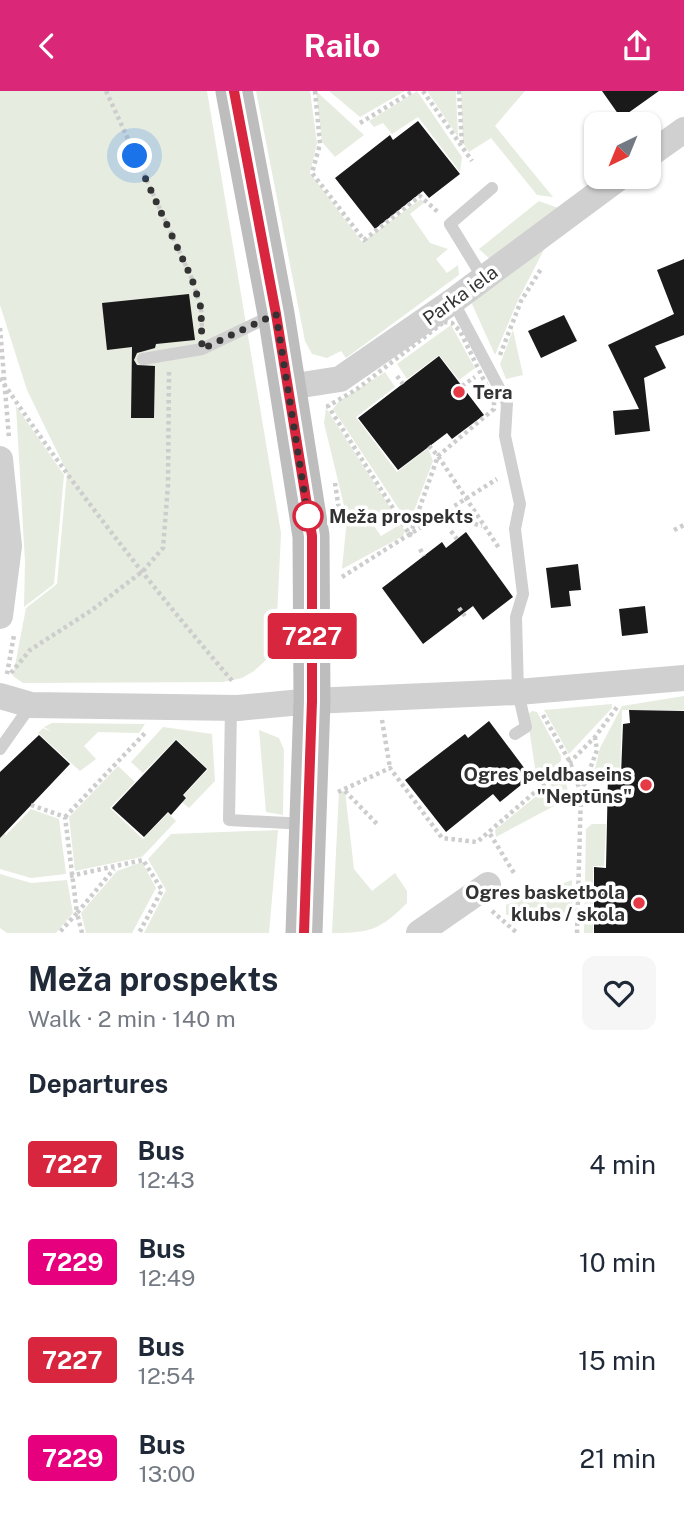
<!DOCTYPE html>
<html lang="en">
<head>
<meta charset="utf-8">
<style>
	body { margin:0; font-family:"Public Sans",sans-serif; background:#f6f6f7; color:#1f2937; height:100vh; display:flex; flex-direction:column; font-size:26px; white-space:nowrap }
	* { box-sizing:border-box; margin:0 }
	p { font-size:23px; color:#747a83 }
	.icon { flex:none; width:38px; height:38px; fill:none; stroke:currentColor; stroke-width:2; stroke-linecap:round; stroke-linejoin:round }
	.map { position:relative; height:842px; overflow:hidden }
	.details { display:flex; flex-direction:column; background:#fff; flex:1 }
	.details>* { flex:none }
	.badge { padding:0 14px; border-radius:5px; font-size:24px; line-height:46px }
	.needle { width:46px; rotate:223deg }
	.buttons { position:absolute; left:584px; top:21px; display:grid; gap:14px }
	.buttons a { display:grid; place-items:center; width:77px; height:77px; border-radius:14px; background:#fff; box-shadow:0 2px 5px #0004; font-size:35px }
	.you { position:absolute; width:35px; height:35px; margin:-18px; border:5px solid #fff; border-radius:50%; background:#1a73e8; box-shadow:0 0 0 10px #1a73e833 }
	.map>.badge { position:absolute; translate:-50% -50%; box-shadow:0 0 0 4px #fff }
	h2 { padding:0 28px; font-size:26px; line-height:63px }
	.round { display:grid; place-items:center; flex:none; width:74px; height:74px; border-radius:14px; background:#f6f6f7 }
	.overview { display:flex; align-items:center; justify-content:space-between; height:119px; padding:0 28px }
	h1 { font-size:33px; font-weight:700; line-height:52px }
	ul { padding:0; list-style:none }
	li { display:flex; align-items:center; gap:21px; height:98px; padding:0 28px }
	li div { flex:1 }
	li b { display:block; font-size:26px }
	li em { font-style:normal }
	li .badge { min-width:77px; font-weight:700; text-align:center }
	header { display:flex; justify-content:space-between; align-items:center; height:91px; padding:0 28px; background:#db2777; color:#fff; font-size:32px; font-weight:700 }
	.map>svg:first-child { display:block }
	.green { fill:#e6ecdf }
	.building { fill:#1a1a1a }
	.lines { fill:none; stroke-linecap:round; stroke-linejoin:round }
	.path { stroke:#cdcdcd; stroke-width:4.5; stroke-dasharray:3.5 3.5; stroke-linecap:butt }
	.service { stroke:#d0d0d0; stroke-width:12 }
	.minor { stroke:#d0d0d0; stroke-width:26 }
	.secondary { stroke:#bdbdbd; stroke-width:37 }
	.line-casing { stroke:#fff; stroke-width:16 }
	.line { stroke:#d7263d; stroke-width:10 }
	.walk { stroke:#333; stroke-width:7; stroke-dasharray:0 12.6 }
	.poi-dot { fill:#e63946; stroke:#fff; stroke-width:2.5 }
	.stop-dot { fill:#fff; stroke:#d7263d; stroke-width:3.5 }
	.labels { text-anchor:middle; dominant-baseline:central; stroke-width:7; stroke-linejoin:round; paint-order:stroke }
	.street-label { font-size:19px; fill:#333; stroke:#fff }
	.poi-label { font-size:19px; font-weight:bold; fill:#333; stroke:#fff; text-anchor:end }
	.stop-label { font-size:19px; font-weight:bold; fill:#333; stroke:#fff; text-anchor:start }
</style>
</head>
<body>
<header><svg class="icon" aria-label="back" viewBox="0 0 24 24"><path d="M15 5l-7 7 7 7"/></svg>Railo<svg class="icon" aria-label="share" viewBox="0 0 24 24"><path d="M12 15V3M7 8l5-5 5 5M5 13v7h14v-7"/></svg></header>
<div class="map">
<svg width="684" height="842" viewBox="0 0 684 842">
	<rect width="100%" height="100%" fill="#fff"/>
	<path class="green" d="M0 0H207L281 442 276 547 266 569 254 580 242 587 223 591 23 592 13 585 26 517 57 493 67 381 27 299 0 214Z
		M256 0H310L317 52 310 82 362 151 421 108 424 112 410 123 430 152 448 158 436 168 447 182 458 174 459 184 346 267 341 260 327 267 312 263 305 250Z
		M316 0 364 44 335 66 322 51Z
		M329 0H405L360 26Z
		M417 0 462 66 460 81 418 26 392 43 383 32 374 36 369 30Z
		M427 0H456L458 46Z
		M461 0H525L495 35 553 106 537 104 491 47 469 61 463 52Z
		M539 110 561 118 491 169 479 158Z
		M550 147 518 209 495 264 472 213 478 200Z
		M451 234 475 277 459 289 439 264 407 288 397 273Z
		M513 239 523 284 506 288 500 273Z
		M385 281 395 296 356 326 397 381 428 357 433 370 409 433 333 318 339 310Z
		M16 315 64 384 54 493 24 516 25 471Z
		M326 317 391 418 371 431 381 445 401 433 405 440 403 445 342 478 347 427 324 332Z
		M684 605V619H622L620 684 594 682 600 657 622 615Z
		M612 613V617L569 663 544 619Z
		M532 620 537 621 561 665V670L537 690 527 624Z
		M52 632 145 633 139 642 98 641 84 655 96 668 80 680 38 642 43 637 52 641 44 636Z
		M163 636 212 643 215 690 189 717 182 711 187 707 184 704 208 678 176 648 143 682 131 671Z
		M259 639 279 647 284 659 283 724 266 721Z
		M118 675 135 691 110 717 143 748 168 722 176 730 142 766 75 780 69 726Z
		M564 679 576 690H566L569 707 496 746 495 739 556 689Z
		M345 700 354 778 372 800 395 782 407 800V812C380 839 370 842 332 842L339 701Z
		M31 718 59 728 66 783 31 787 0 778V739L6 744Z
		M592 733H606L604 775H593V842H584L586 738Z
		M278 739 269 842H144L166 799 148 768 171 743Z
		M142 771 156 797 132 842H86L81 822 117 780Z
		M0 783 31 792 67 789 73 822 56 842H7L0 837Z
		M572 789V827L506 824V814Z"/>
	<path class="building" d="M602 0H659L621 27Z
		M418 30 460 83 429 107 423 100 375 138 335 87 390 44 393 49Z
		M684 168V244L655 255 666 277 644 287 650 340 615 344 613 320 639 318 608 254 674 223 657 179Z
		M189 203 195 249 156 253 155 257 137 262 134 269 137 274 155 275 154 327H131L132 256 107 259 102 212Z
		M564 224 577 250 541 267 528 240Z
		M439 265 484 324 452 348 447 342 398 379 358 327Z
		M466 441 513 506 483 529 473 515 423 553 382 497 442 451 446 457Z
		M578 473 581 499 569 500 571 515 551 517 546 477Z
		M645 515 648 542 622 545 619 518Z
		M629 619 684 620V842H594V776L606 777 608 684H621L623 633 630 632Z
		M489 630 531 686 500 711 493 703 446 741 405 689 465 643 468 647Z
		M39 644 70 673 0 747V681Z
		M176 649 207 678 183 704 186 707 171 724 168 721 144 746 112 717Z"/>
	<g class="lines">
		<path class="path" d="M106 0 192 188 201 217 202 238
			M315 0 320 53 312 82 364 149 420 105 439 122
			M423 0 472 70
			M459 0 462 55
			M360 32 413 0
			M444 231 452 232 460 240 494 310V318L438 365 410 444 328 315 357 298Z
			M0 237 9 347
			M500 264 521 210 541 178
			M397 285 403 293
			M0 287C71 393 151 495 234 592
			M462 295 475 286
			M429 355 438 365 499 457
			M335 392 340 425
			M441 423 482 435
			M674 439 684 434
			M451 440 457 448
			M420 458 424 465
			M342 486 497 388
			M459 517 465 525
			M11 582 30 559 92 519 143 480 163 457 168 394 169 280
			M7 583 14 544
			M543 624 570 671 581 702 608 704
			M382 629 390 677
			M345 700 378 734
			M338 701 390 677 442 747 477 751 570 671 595 646 617 616
			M31 714 65 726 77 822 59 842
			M65 726 146 641
			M490 743 514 782
			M70 785 143 769 162 799 139 842
			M492 820 517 842
			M82 842 77 822 114 778
			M577 842 581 702 597 659 595 647"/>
		<path class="service" d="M483 187 450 133 492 97
			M453 210 507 312 505 345 520 413 515 438 523 503 516 526 518 601 526 636 515 643
			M143 268 202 258 273 224
			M231 617 229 729 306 733
			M0 658 31 614"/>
		<path class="minor" d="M649 64 684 39
			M289 296 340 288 453 210 620 86
			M0 368 9 455 0 525
			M0 605 31 614 238 617 312 610 518 601 684 587
			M419 842 488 794"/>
		<path class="secondary" d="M234 0 276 223 311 445 312 610 304 842"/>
	</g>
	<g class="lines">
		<defs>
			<path id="line" d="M234 0 276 223 312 445V610L304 842"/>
		</defs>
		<use href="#line" class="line-casing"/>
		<use href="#line" class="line"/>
		<path class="walk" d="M135 65 192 188 201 217 202 258 276 223 308 425"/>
	</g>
	<g class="poi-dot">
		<circle cx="459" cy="301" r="7"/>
		<circle cx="646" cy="694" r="7"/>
		<circle cx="639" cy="812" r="7"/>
	</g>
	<circle class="stop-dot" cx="308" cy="425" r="14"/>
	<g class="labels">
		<g class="street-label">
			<text transform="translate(460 204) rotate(-36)">Parka iela</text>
		</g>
		<g class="poi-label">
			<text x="473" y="301" text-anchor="start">Tera</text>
			<text x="632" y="683">Ogres peldbaseins<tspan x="632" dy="22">"Neptūns"</tspan></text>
			<text x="625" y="801">Ogres basketbola<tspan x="625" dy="22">klubs / skola</tspan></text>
		</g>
		<g class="stop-label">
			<text x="329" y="425">Meža prospekts</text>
		</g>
	</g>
</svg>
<div class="buttons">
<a><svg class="needle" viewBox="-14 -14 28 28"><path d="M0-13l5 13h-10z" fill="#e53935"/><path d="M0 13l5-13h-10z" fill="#747a83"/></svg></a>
</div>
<div class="you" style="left:135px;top:65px"></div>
<b class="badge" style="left:312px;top:545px;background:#d7263d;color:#fff">7227</b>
</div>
<section class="details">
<div class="overview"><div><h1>Meža prospekts</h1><p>Walk · 2 min · 140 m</p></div><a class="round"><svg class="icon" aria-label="heart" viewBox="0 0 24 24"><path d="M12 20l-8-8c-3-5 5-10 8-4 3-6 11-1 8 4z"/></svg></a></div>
<h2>Departures</h2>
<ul>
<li><span class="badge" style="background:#d7263d;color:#fff">7227</span><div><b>Bus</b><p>12:43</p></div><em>4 min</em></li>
<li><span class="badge" style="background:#e6007e;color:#fff">7229</span><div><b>Bus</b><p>12:49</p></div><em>10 min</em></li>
<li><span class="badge" style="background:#d7263d;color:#fff">7227</span><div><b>Bus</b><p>12:54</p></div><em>15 min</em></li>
<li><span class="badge" style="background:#e6007e;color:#fff">7229</span><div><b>Bus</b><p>13:00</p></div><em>21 min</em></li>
</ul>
</section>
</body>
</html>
